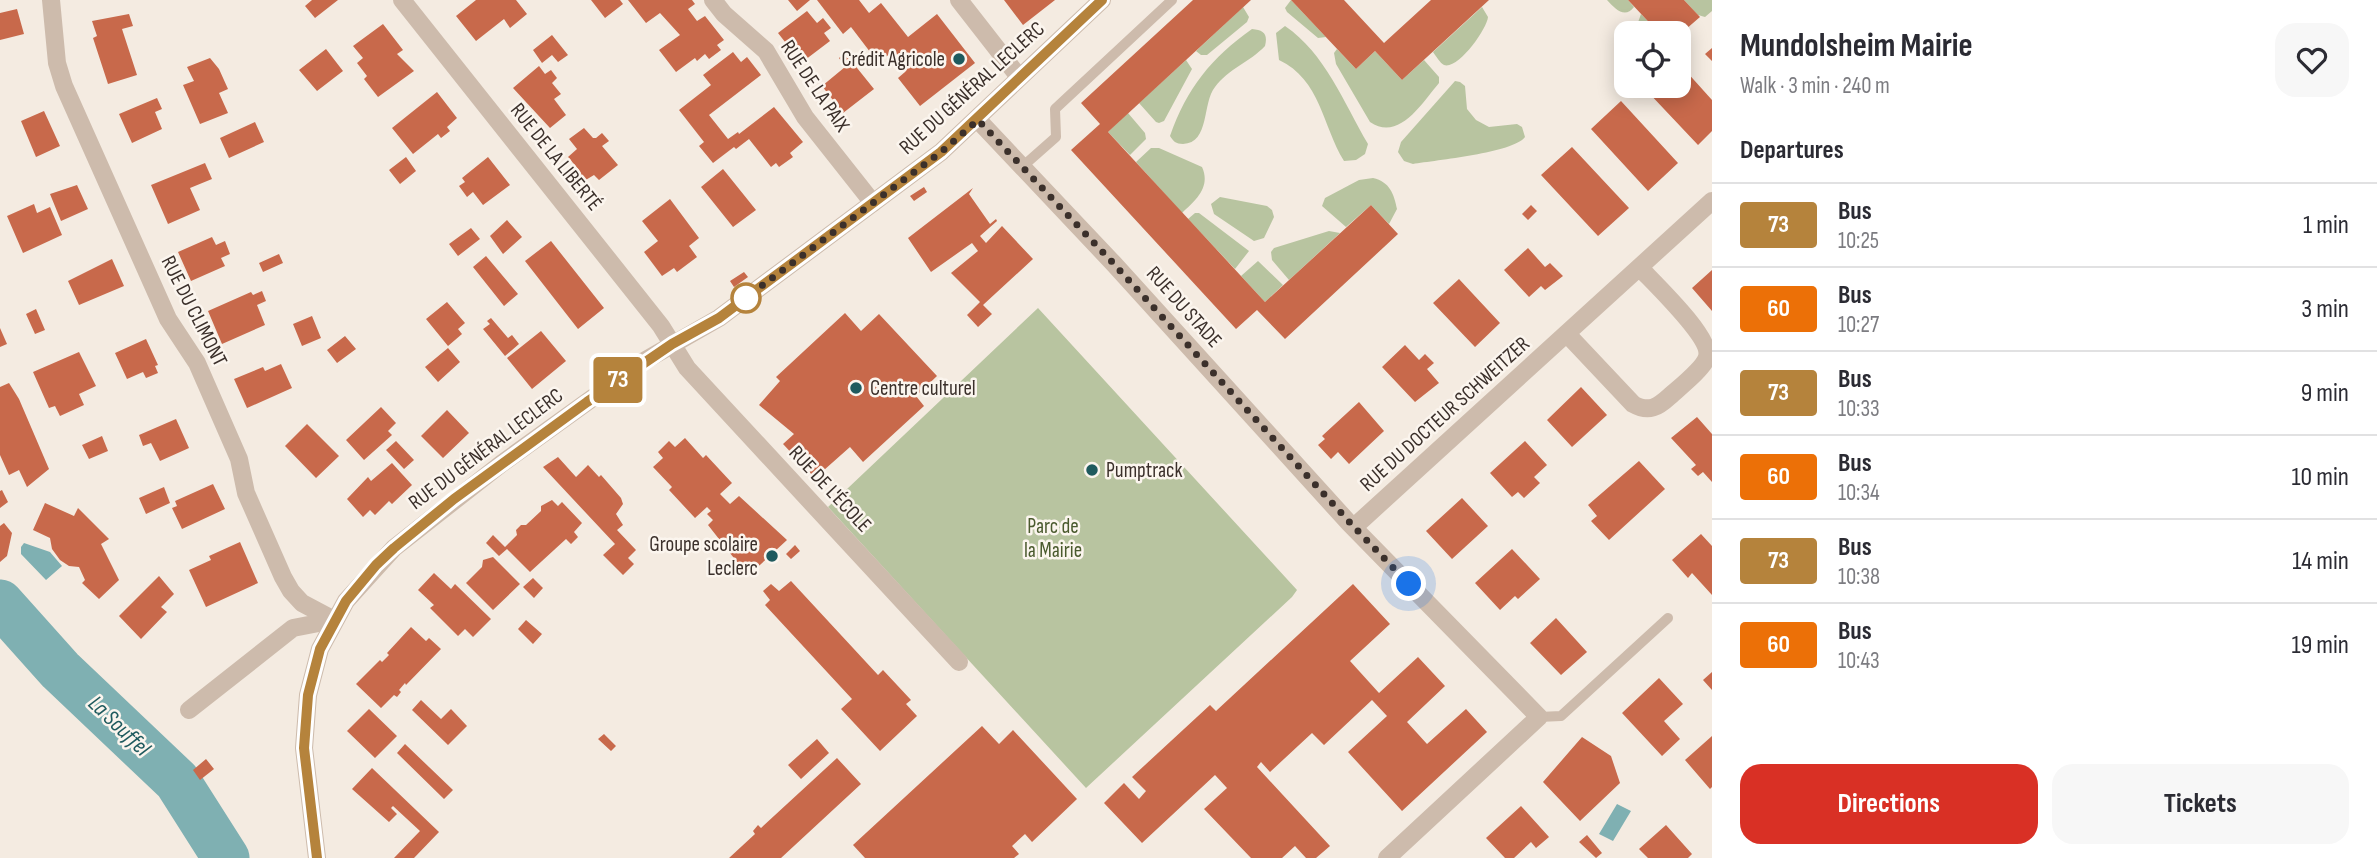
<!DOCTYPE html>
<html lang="en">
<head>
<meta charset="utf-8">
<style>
	body { margin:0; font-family:"Sofia Sans Condensed",sans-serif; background:#f7f7f7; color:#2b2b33; height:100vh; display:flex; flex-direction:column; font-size:26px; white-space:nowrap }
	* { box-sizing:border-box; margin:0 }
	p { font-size:23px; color:#7c7c81 }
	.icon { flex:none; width:38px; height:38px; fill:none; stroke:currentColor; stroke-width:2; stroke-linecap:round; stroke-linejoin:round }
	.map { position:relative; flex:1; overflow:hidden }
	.sheet { display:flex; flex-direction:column; background:#fff; width:665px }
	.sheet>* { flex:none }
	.badge { padding:0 14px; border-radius:5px; font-size:24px; line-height:46px }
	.buttons { position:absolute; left:1614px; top:21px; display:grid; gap:14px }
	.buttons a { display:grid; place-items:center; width:77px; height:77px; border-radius:14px; background:#fff; box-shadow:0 4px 18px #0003; font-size:35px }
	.you { position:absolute; width:35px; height:35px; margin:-18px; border:5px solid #fff; border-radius:50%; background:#1a73e8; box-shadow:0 0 0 10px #1a73e833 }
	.map>.badge { position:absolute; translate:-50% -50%; box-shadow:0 0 0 4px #fff }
	h2 { padding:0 28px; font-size:26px; line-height:63px }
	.round { display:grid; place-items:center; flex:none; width:74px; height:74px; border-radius:21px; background:#f7f7f7 }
	.head { display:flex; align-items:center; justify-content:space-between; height:119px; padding:0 28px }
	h1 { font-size:33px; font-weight:700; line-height:52px }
	.cta { display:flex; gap:14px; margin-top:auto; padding:14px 28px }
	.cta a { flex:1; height:80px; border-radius:21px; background:#d93025; color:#fff; font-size:28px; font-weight:700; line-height:80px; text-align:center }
	.cta a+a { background:#f7f7f7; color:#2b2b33 }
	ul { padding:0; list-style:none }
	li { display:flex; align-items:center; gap:21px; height:84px; padding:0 28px; border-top:2px solid #e1e1e2 }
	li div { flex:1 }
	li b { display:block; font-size:26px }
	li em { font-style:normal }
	li .badge { min-width:77px; font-weight:700; text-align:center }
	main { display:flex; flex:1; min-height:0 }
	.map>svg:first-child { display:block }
	.green { fill:#b8c4a0 }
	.water { fill:#7fb0b2 }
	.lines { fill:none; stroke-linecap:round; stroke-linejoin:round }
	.river { stroke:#7fb0b2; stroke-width:47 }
	.building { fill:#c8694b }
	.service { stroke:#cdbbac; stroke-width:10 }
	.minor { stroke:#cdbbac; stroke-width:18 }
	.tertiary { stroke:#cdbbac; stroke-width:18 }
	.line-casing { stroke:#fff; stroke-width:16 }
	.line { stroke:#b5833c; stroke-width:10 }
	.walk { stroke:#3b302b; stroke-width:7; stroke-dasharray:0 12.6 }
	.poi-dot { fill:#1f5a5e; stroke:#fbf5ee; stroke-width:2.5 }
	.stop-dot { fill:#fff; stroke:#b5833c; stroke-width:3.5 }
	.labels { text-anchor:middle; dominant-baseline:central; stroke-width:5; stroke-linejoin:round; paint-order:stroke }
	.poi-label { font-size:21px; fill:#3b302b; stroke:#fbf5ee; text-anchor:end }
	.street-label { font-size:21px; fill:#3b302b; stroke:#fbf5ee }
	.park-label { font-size:21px; fill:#4a5a2e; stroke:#fbf5ee }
	.water-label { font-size:23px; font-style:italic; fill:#1f5a5e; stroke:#fbf5ee }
</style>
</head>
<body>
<main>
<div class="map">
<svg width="1712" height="858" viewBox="0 0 1712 858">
	<rect width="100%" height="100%" fill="#f4ebe1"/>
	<path class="green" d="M1291 0 1326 37 1318 38 1287 12 1285 8Z
		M1607 0H1628L1634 7C1625 19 1615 9 1607 0Z
		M1684 0H1712V11L1705 17 1698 15Z
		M1243 7 1249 17 1247 22 1207 55H1201L1196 51Z
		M1482 7 1488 17C1487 29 1458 70 1444 65 1440 63 1436 56 1433 52Z
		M1641 14 1659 33H1640L1636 28Z
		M1285 26C1325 53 1344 103 1368 144L1365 154 1356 160 1344 161C1322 125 1321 80 1279 60L1276 33Z
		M1252 29C1264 30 1268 34 1265 46 1250 62 1228 69 1215 87 1202 103 1210 143 1183 144 1176 144 1173 141 1170 136 1187 88 1211 58 1252 29Z
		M1337 49 1356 69 1375 51 1402 80 1424 60 1439 77V83C1422 103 1399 142 1370 122L1336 64 1334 53Z
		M1186 60 1192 69 1164 121 1159 123 1156 122 1139 103Z
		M1455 81 1460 82 1465 86 1467 109 1476 120 1489 127 1517 124 1522 127 1525 137C1513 153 1436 160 1413 164L1404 161 1398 152 1401 142Z
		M1128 113 1145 133 1146 139 1130 155 1108 132Z
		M1151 148H1159L1202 167C1211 187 1196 200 1182 213L1136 162Z
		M1373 178C1390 182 1394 194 1397 209L1389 224 1371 205 1346 227 1322 206 1325 198 1359 180Z
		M1220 197 1267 206 1272 210 1274 217 1264 238 1254 241 1214 214 1211 204Z
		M1195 213H1199L1249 251 1235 269 1188 219Z
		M1329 231 1340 233 1289 280 1272 260 1271 252 1274 248Z
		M1258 261 1283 285 1265 302 1241 276Z
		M1038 308 1297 590 1292 597 1086 788 828 507Z"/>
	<path class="water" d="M24 543 50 552 62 566 46 580 21 554V547Z
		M1617 804 1631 811 1613 841 1599 834Z"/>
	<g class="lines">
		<path class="river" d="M0 603 60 670 177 781 226 858"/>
	</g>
	<path class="building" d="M312 0H338L315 18 305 6Z
		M476 0H516L527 14 510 28 504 19 476 41 456 16Z
		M591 0H620L623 4 605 18Z
		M628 0H692L695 4 688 9 697 21 705 16 724 40 717 45 721 50 709 59 705 54 697 61 695 58 676 72 659 50 680 35 660 13 646 23Z
		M788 0H810L797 11Z
		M817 0H859L869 13 881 3 908 37 937 14 975 63 920 106 898 78 905 72 891 54 877 61 851 27 843 34Z
		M1004 0H1055L1023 25Z
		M1193 0H1251L1108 132 1265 302 1371 205 1398 234 1285 339 1257 310 1236 329 1071 150 1100 124 1081 103Z
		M1291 0H1344L1384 43 1431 0H1489L1402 80 1375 51 1356 69Z
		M1628 0H1684L1700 17 1678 36V33H1659Z
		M17 9 24 34 0 40V13Z
		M807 11 817 23 823 18 831 28 824 33 830 41 801 63 799 60 795 61 790 55 792 51 778 33Z
		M129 14 133 26 122 29 137 75 108 84 93 38 97 36 92 21Z
		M383 24 403 50 397 54 414 71 378 97 364 79 367 76 357 63 363 58 353 46Z
		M552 35 568 55 558 62 552 55 542 63 533 50Z
		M1712 48V61L1705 54Z
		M326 49 343 71 317 91 299 70Z
		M733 52 741 62 747 57 761 75 709 115 728 139 738 132 739 134 774 107 803 142 790 153 793 157 779 167 776 163 771 167 749 139 736 149 734 147 713 163 699 146 704 142 679 110 711 85 703 75Z
		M845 53 874 89 843 113 822 86 845 67 839 58Z
		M210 58 219 69 228 89 219 93 228 113 200 124 183 85 194 81 187 67Z
		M539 66 545 74 551 70 557 78 552 83 561 94 554 99 566 115 550 128 513 88Z
		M1685 70 1712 100V131L1698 145 1647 91 1653 86H1678V76Z
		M437 92 457 118 447 127 450 131 441 138 438 134 413 154 392 128Z
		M157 98 162 109 155 112 162 129 132 143 119 114Z
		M1621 101 1678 163 1648 191 1591 129Z
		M44 111 60 146 36 157 21 121Z
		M255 122 264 142 229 158 220 138Z
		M584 128 593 138H596L602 133 609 141 602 146 618 165 599 180 594 175 584 181 576 172 579 170 568 157 577 149 569 139Z
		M1572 147 1629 208 1598 236 1541 175Z
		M406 157 416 171 400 184 389 170Z
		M488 157 510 185 483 205 473 192 467 197 459 186 465 182 462 178Z
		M205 163 212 179 190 188 200 210 168 224 151 185Z
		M723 169 756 210 733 227 701 187Z
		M77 185 88 209 61 221 50 194Z
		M924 187 927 192 914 201 910 196Z
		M973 188 969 194 990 224 996 219 997 221 980 236 986 243 1002 226 1033 259 983 305 992 314 978 327 967 315 980 302 951 273 978 251 972 243 931 272 908 238Z
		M670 199 699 238 689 246 697 257 677 272 674 268 662 276 644 252 658 241 642 221Z
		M34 204 37 213 50 207 62 235 23 253 7 216Z
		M1531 205 1537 211 1528 220 1522 214Z
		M507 220 522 237 503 254 490 236Z
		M471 228 480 239 458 256 449 244Z
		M212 237 216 245 225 241 230 254 221 258 225 266 191 281 178 252Z
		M551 241 604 308 578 329 525 261Z
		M1528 248 1545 267 1550 263 1563 276 1545 290 1541 286 1529 297 1504 270Z
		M279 254 283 263 263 272 259 263Z
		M486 256 518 294 504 306 473 267Z
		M112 259 124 286 79 305 68 281Z
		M1712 270V311L1692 288Z
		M744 272 748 277 734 287 730 281Z
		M1459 279 1500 323 1475 347 1433 303Z
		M262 291 266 301 257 305 265 325 222 344 208 311 251 292 253 295Z
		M447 302 465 323 458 329 462 334 448 346 426 319Z
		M36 309 45 330 35 334 26 314Z
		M845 313 861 331 879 314 937 376 916 396 924 406 863 462 850 447 815 478 783 444 794 434 759 405 780 381 776 377Z
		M312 316 321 338 302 346 293 324Z
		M491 318 508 338 512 335 519 344 505 356 483 329 490 324 487 321Z
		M0 328 7 344 0 347Z
		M541 331 566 361 532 389 507 358Z
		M345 336 356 349 337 363 327 350Z
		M146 339 158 365 155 366 158 373 146 378 143 372 127 379 115 353Z
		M1405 345 1419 360 1425 354 1434 363 1427 369 1439 383 1415 402 1382 367Z
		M448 348 460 362 438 382 425 367Z
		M79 352 96 386 79 394 84 405 60 416 55 406 49 408 33 372Z
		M281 364 292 388 247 408 234 379 263 367 265 371Z
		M9 383 19 399 49 469 27 487 19 470 9 475 0 455V387Z
		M1581 387 1607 415 1572 447 1547 420Z
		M1359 402 1384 431 1349 464 1338 452 1331 459 1318 445 1325 439 1322 436Z
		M381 407 396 423 388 431 392 435 364 460 346 440Z
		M447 410 469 433 443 458 421 436Z
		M1697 417 1712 434V482L1703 472 1698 476 1691 469 1696 465 1671 438Z
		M176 419 189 448 160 461 151 443 143 446 139 435Z
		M307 424 339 456 316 478 285 446Z
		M102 436 108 451 89 459 82 445Z
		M685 438 703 458 706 455 732 483 720 494 730 504 739 496 787 540 748 576 708 525 713 520 707 514 711 511 707 507 695 518 669 490 672 487 653 467 663 458 658 452 669 441 675 447Z
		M396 441 414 460 404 469 386 450Z
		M1525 441 1547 465 1534 477 1540 483 1524 498 1518 492 1512 497 1490 473Z
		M558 457 576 477 588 465 599 477 601 475 621 498 623 504 616 514 623 525 617 530 636 550 628 558 634 564 623 575 603 555 615 544 543 467Z
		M1639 461 1665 489 1609 540 1591 521 1597 516 1588 505Z
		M392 463 412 485 392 504 389 501 375 515 370 510 363 517 347 499 368 477 371 481Z
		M213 484 225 509 182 529 172 508 177 506 175 501Z
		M164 487 170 503 146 514 139 498Z
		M2 490 8 502 0 508V491Z
		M1462 498 1488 526 1452 559 1426 531Z
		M552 500 558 506 562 502 582 523 574 532 578 537 571 544 566 539 530 572 507 549 499 556 486 543 493 535 505 547 517 535 516 530 521 525H526L541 511V506Z
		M45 503 74 516 78 508 109 539 101 544 119 580 99 599 82 583 85 580 79 567 69 566 60 560 52 549 50 538 33 530Z
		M4 523 12 533 7 556 0 562V526Z
		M1701 534 1712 546V595L1692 573 1688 578 1672 560Z
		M240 542 258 583 206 607 189 570 211 560 209 556Z
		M795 545 800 551 791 559 786 554Z
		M1512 549 1540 579 1518 599 1515 596 1500 610 1475 583Z
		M493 557 520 584 493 610 466 583 482 567 483 560Z
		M434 573 451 589 455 584 491 619 473 637 465 629 458 636 430 608 434 605 418 590Z
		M159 576 174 594 161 607 167 612 141 639 119 616Z
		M533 578 543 588 534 598 523 587Z
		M791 581 878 675 883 670 911 700 906 704 917 716 880 751 841 709 852 699 765 605 770 600 763 591 771 584 779 591Z
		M1353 584 1390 624 1350 661 1379 693 1418 657 1445 686 1407 722 1427 744 1466 709 1487 732 1402 811 1348 752 1387 716 1372 700 1324 745 1312 733 1270 772 1261 762 1257 767 1330 846 1316 858H1306L1295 846 1282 858H1251L1204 809 1227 788 1215 775 1142 843 1104 803 1124 783 1139 799 1146 791 1132 777 1210 705 1216 711Z
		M1556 618 1587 652 1561 675 1530 643Z
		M526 620 542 634 533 644 518 629Z
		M411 627 426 641 429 638 441 649 406 685 405 683 399 690 401 692 397 697 394 695 381 708 356 684 380 660 382 662 389 655 387 653Z
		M1712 672V690L1703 680Z
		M1659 678 1683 704 1664 721 1680 739 1662 756 1622 713Z
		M421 700 441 719 451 709 467 726 448 745 412 710Z
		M369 709 397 736 375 758 347 731Z
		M982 726 999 744 1013 730 1077 799 1032 842 1025 834 1012 846 1019 854 1014 858H865L853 845Z
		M604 734 616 746 611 751 598 739Z
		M1712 736V787L1710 789 1685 760Z
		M1582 737 1611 756 1620 783 1580 821 1543 782Z
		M817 739 829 753 801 779 788 765Z
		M405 744 453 790 444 799 397 753Z
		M837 758 861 784 781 858H729L755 834 753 831 758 825 761 828Z
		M206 759 214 769 200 780 193 770Z
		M372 768 439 832 414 858H394L420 831 393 806 391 808 397 814 389 822 352 789Z
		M1521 806 1549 837 1536 848 1531 842 1514 858H1505L1486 838Z
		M1666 825 1692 854 1688 858H1648L1639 849Z
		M1587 835 1602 853 1596 858 1579 842Z"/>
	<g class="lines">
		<path class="service" d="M1022 167 1056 137 1055 109 1172 0
			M1539 717 1561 716 1668 618"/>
		<path class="minor" d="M51 0 57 63 64 86 168 319 197 363 239 459 246 493 283 577 291 591 302 603 334 620
			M402 0 661 326 687 368 959 662
			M713 0 724 14 766 51 805 117 873 203
			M959 0 1019 77
			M978 120 1114 264 1349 523 1539 717 1387 858
			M1567 334 1633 404C1649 413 1658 407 1670 396 1680 387 1704 368 1707 357 1712 338 1654 283 1640 268
			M1354 527 1712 201
			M189 710 293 628 334 620"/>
		<path class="tertiary" d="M317 858 304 748 308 695 320 649 346 601 394 548 501 464 644 361 719 318 941 152 1102 0"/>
	</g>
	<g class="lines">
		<defs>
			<path id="line" d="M317 858 304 748 308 695 320 649 346 601 376 565 394 548 454 499 587 402 672 344 719 318 941 152 1102 0"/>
		</defs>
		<use href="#line" class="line-casing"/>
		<use href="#line" class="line"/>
		<path class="walk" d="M746 298 744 299 941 152 978 120 1114 264 1354 527 1409 584"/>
	</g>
	<g class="poi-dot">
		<circle cx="959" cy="59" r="7"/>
		<circle cx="856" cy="388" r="7"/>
		<circle cx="1092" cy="470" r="7"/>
		<circle cx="772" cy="556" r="7"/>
	</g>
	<circle class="stop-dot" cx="746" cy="298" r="14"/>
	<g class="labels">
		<g class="poi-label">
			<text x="945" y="59">Crédit Agricole</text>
			<text x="870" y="388" text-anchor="start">Centre culturel</text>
			<text x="1106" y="470" text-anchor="start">Pumptrack</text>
			<text x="758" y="544">Groupe scolaire<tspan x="758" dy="24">Leclerc</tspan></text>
		</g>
		<g class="street-label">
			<text transform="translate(815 86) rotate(56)">RUE DE LA PAIX</text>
			<text transform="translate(972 88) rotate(-42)">RUE DU GÉNÉRAL LECLERC</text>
			<text transform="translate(556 157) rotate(51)">RUE DE LA LIBERTÉ</text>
			<text transform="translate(1184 307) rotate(48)">RUE DU STADE</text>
			<text transform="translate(194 311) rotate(63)">RUE DU CLIMONT</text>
			<text transform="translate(1445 414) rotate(-42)">RUE DU DOCTEUR SCHWEITZER</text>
			<text transform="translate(486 449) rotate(-37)">RUE DU GÉNÉRAL LECLERC</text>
			<text transform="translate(830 489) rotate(47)">RUE DE L'ÉCOLE</text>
		</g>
		<g class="park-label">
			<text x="1053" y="526">Parc de<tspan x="1053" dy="24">la Mairie</tspan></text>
		</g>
		<g class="water-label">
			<text transform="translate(119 726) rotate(44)">La Souffel</text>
		</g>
	</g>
</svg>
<div class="buttons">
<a><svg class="icon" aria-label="locate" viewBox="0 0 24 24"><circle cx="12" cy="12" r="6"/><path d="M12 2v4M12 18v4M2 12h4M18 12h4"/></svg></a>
</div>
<div class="you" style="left:1409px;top:584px"></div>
<b class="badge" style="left:618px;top:380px;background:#b5833c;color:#fff">73</b>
</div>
<section class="sheet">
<div class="head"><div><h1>Mundolsheim Mairie</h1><p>Walk · 3 min · 240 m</p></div><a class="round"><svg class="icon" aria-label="heart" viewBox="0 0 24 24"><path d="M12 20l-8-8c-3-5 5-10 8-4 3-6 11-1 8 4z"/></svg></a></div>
<h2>Departures</h2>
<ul>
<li><span class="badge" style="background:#b5833c;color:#fff">73</span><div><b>Bus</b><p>10:25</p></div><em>1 min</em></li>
<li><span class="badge" style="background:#ec7007;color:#fff">60</span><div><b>Bus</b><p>10:27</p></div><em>3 min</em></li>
<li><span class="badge" style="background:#b5833c;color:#fff">73</span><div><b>Bus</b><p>10:33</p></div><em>9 min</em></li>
<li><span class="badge" style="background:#ec7007;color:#fff">60</span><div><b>Bus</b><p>10:34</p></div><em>10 min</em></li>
<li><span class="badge" style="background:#b5833c;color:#fff">73</span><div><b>Bus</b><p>10:38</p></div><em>14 min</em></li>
<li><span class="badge" style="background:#ec7007;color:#fff">60</span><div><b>Bus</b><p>10:43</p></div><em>19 min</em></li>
</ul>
<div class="cta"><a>Directions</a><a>Tickets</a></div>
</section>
</main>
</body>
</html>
